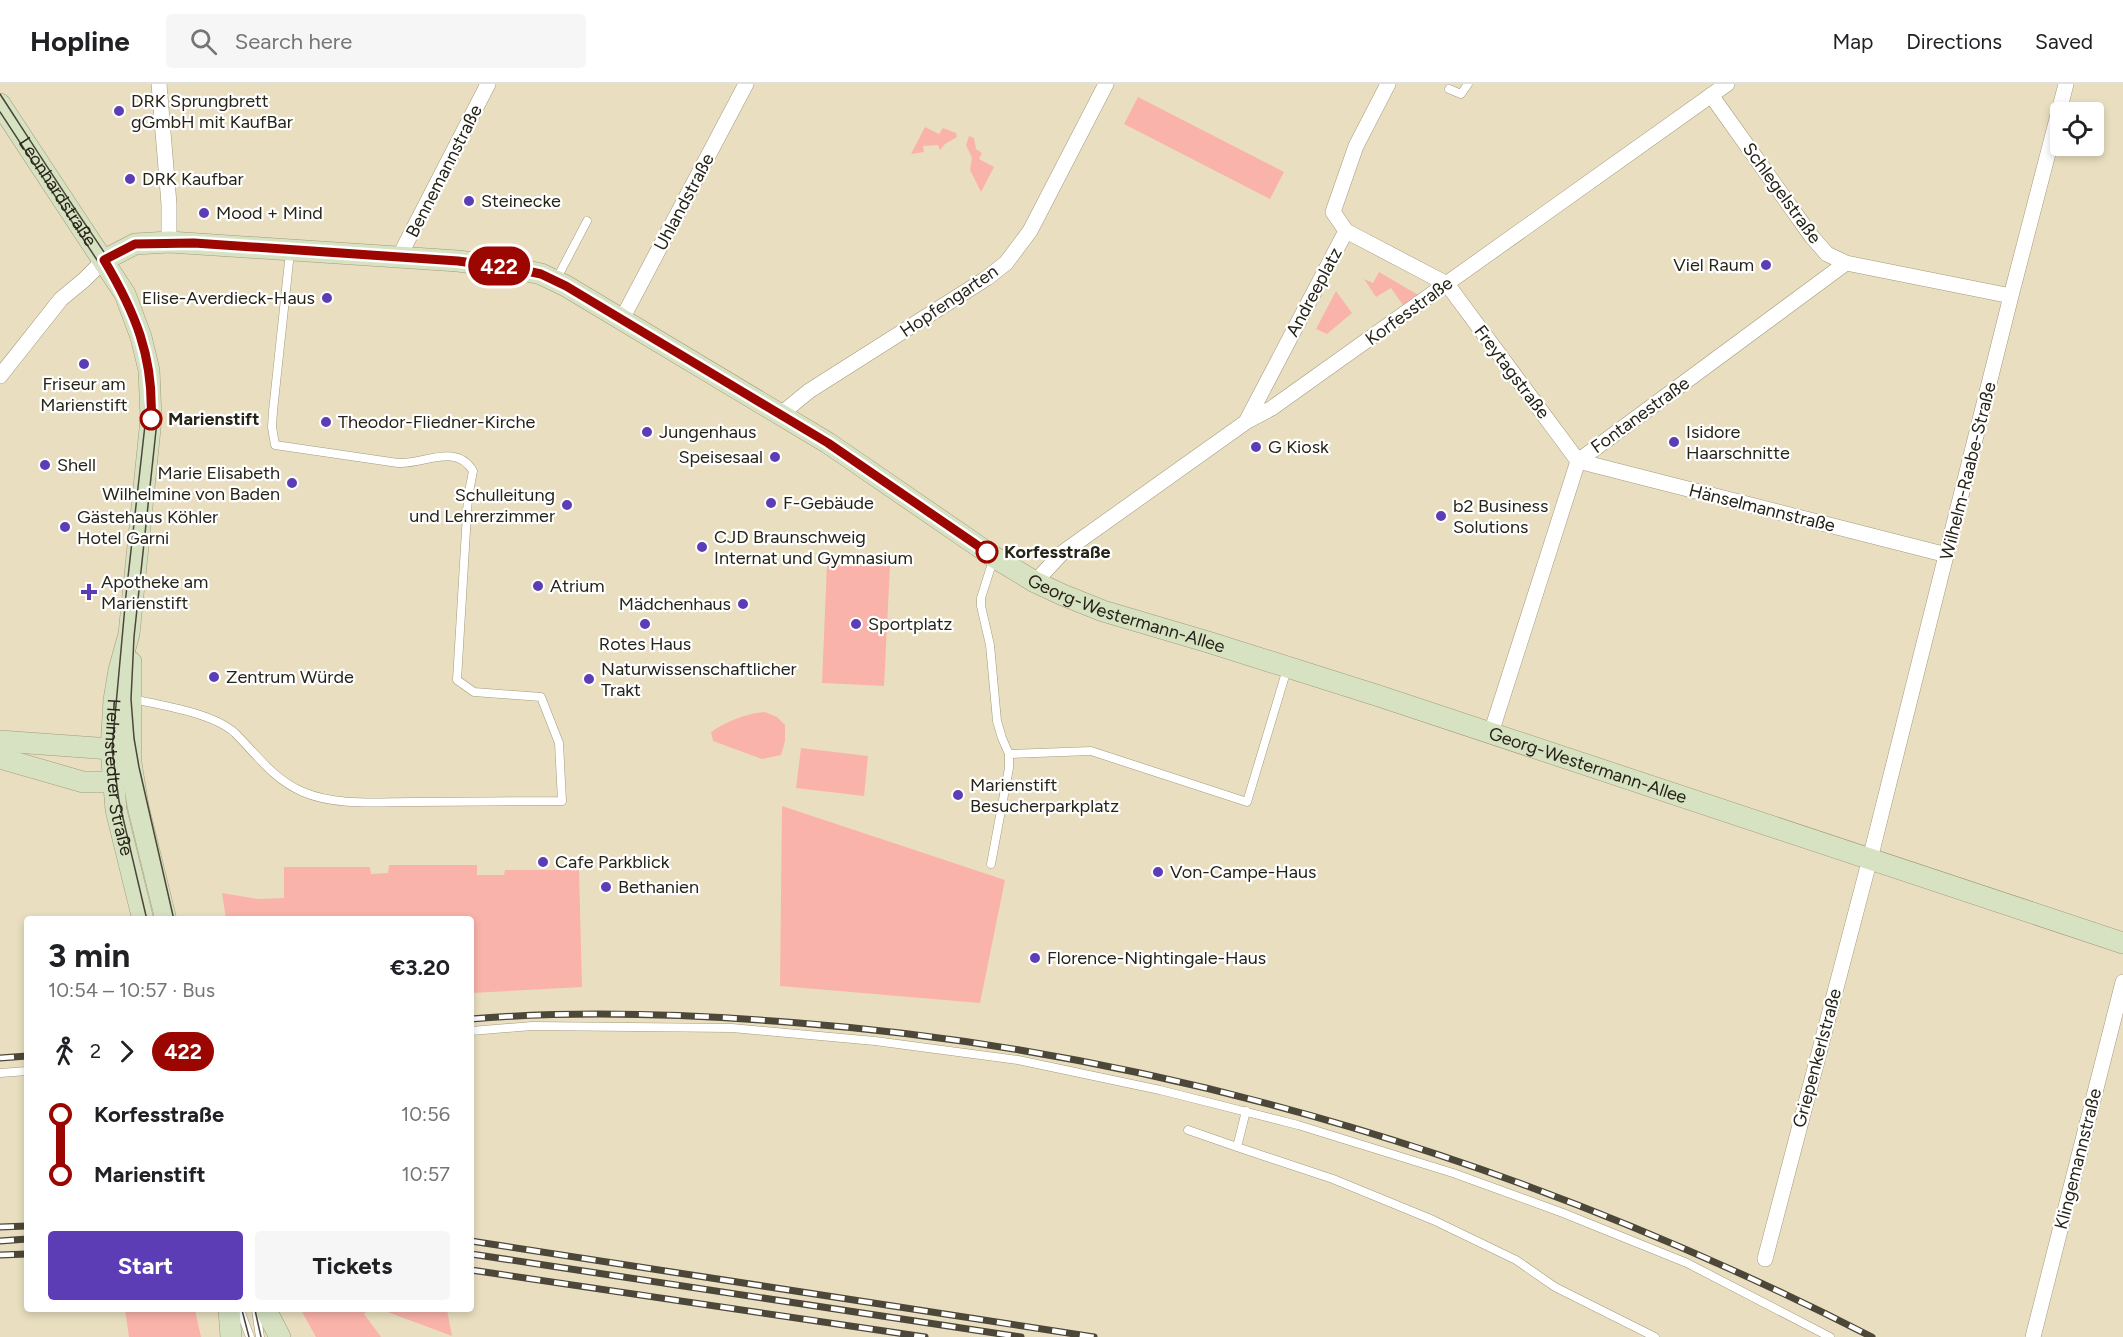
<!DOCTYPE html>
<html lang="en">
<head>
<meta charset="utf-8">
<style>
	body { margin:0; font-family:Figtree,sans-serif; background:#f6f6f6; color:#202124; height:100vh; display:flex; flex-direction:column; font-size:22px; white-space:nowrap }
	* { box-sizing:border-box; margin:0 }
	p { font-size:20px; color:#757577 }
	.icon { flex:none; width:33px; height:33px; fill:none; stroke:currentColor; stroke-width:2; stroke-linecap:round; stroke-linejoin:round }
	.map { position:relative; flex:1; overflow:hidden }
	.details { position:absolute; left:24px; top:832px; width:450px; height:396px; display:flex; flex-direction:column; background:#fff; border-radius:6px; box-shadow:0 3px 9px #0003 }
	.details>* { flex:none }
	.badge { padding:0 12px; border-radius:20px; font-size:21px; line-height:39px }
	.buttons { position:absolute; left:2050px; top:18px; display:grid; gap:12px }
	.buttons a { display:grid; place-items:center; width:54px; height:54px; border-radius:6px; background:#fff; box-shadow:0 3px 9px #0003; font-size:30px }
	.map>.badge { position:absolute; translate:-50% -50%; box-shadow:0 0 0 3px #fff }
	.legs { display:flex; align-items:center; gap:9px; height:66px; padding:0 24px; font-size:20px }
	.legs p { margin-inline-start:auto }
	.headline { display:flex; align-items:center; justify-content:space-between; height:102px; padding:0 24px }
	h1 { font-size:33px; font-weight:700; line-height:45px }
	.primary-button { display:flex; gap:12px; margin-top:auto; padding:12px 24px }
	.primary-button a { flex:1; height:69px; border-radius:6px; background:#5c3db5; color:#fff; font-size:24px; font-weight:700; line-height:69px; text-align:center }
	.primary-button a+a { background:#f6f6f6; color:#202124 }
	ul { padding:0 24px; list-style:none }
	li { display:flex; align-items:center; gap:21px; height:60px; font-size:22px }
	li i { display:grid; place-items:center; width:9px; height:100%; margin:0 8px; background:currentColor }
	li i::after { content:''; width:15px; height:15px; margin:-8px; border:4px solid; border-radius:50%; background:#fff }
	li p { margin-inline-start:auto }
	li:first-child i { background:linear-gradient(#0000 50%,currentColor 0) }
	li:last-child i { background:linear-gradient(currentColor 50%,#0000 0) }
	header { display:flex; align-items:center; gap:36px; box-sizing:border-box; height:84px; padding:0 30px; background:#fff; border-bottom:2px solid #e0e0e0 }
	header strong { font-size:28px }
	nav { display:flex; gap:33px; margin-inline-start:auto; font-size:21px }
	.search { width:420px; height:54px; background:#f6f6f6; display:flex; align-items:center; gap:15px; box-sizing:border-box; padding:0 21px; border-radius:6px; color:#757577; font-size:22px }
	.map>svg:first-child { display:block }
	.green { fill:#fab3aa }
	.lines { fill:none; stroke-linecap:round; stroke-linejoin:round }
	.lane-casing { stroke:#a39a7c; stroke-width:9 }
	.street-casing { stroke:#a39a7c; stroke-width:16 }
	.secondary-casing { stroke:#a39a7c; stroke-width:22 }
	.lane { stroke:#fff; stroke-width:8 }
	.street { stroke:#fff; stroke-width:15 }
	.secondary { stroke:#d7e2c3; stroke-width:21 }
	.tram { stroke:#4c4738; stroke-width:1.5 }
	.rail-casing { stroke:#4c4738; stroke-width:7 }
	.rail { stroke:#fff; stroke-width:4.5; stroke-dasharray:14; stroke-linecap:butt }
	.line-1-casing { stroke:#fff; stroke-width:14 }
	.line-1 { stroke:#9b0600; stroke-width:9 }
	.poi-dot { fill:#5c3db5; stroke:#fff; stroke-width:2 }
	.stop-1-dot { fill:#fff; stroke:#9b0600; stroke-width:3 }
	.labels { text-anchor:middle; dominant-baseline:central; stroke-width:4.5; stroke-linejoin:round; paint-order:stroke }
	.poi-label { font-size:18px; fill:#262317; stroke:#fff; text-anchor:start }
	.street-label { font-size:18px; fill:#262317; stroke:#fff }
	.stop-label { font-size:18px; font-weight:bold; fill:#262317; stroke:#fff; text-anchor:start }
</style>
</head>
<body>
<header>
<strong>Hopline</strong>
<div class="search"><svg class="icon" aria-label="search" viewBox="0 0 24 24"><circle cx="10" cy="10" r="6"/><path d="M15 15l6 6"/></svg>Search here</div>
<nav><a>Map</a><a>Directions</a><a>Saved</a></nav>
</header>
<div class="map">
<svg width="2123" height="1253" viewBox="0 0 2123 1253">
	<rect width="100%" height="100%" fill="#e9dfc0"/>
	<path class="green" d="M1138 13 1284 88 1270 115 1124 40Z
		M925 43 939 50 943 44 956 49 957 53 945 60 940 66 938 61 923 62 924 68 911 70Z
		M969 52 974 54 976 65 982 69 979 75 994 83 981 108 970 86 972 74 966 61Z
		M1379 188 1420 212 1405 224 1391 204 1376 213 1364 195 1373 199Z
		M1336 207 1352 229 1327 250 1316 245Z
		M827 479 890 482 884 602 822 599Z
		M765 628 777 633 785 641V657L781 671 762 675 713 657 711 648C728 637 744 630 765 628Z
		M801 664 868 672 864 712 796 704Z
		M782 722 1005 796 980 919 780 902Z
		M389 781H477V791H504L505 786H579L582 903 471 909V836L226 835 222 809 258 815 284 814V783H370L371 790 388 789Z
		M125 1226H195L201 1253H129Z
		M301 1226H368L364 1230 381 1253H316Z
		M382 1226H447L452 1252Z"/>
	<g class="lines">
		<defs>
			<path id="lane" d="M1449 5 1461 10 1468 0
				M556 196 587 137
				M132 615C161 621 213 629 235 649 257 671 273 695 303 708 336 722 377 718 412 718 462 718 512 717 562 717L559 659 541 613 474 608 457 596 468 413 473 387C456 358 423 381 398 379L275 361 272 343 273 327 290 168
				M1009 670 1091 667 1247 718 1287 585
				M991 780 1009 684V670L1002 654 997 637 990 561 981 522V514L994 473
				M471 947 532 942 732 944 875 957 1018 976 1160 1006 1298 1041 1453 1089 1563 1129 1687 1179 1830 1253
				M0 989 27 987
				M1246 1027 1237 1063 1333 1095 1433 1136 1516 1176 1555 1203 1655 1253
				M1188 1046 1237 1063
				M240 1226 250 1253
				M256 1226 260 1253"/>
			<path id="street" d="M159 0 169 120V158
				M1388 0 1356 62 1333 128 1346 147 1447 200 1578 377
				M1711 11 1812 153 1827 170 1846 179 2011 212
				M399 173 488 0
				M622 235 746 0
				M0 292 61 215 84 196 104 176
				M781 330 809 307 987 194 1006 179 1030 147 1106 0
				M1246 338 1346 147
				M1578 377 1947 471
				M1035 498 1062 469 1246 338 1272 324 1335 279 1727 0
				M1491 649 1578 377 1846 179
				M1765 1175 1873 763 2011 212 2066 0
				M2033 1253 2123 898"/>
			<g id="secondary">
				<path id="s1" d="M0 20 125 210 141 253 149 286 151 335 129 550 119 586 114 616 111 665 116 726 143 836"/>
				<path id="s2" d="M104 176 135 160 169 158 458 177 518 185 541 190 566 202 828 359 994 473 1035 498 1063 511 1103 527 1208 558 1379 612 2123 859"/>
				<path d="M131 578V679L138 722 166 836"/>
				<path d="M0 657 111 665 121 672"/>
				<path d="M0 674 83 698H113L122 689"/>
				<path d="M229 1226 231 1253"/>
				<path d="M266 1226 280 1253"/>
			</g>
		</defs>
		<use href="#lane" class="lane-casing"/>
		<use href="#street" class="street-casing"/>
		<use href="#secondary" class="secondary-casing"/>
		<use href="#lane" class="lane"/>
		<use href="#street" class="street"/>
		<use href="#secondary" class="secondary"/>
		<path class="tram" d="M0 10C26 50 51 89 77 128 103 167 130 202 145 247 155 276 156 306 157 337L134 553 131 615 134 654 139 683 174 836
			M0 28 99 179 119 213 134 250 140 272 145 302V341L126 511 112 665 119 717 147 836
			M242 1226 249 1253
			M255 1226 261 1253"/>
		<defs>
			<path id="rail" d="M471 935C580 926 691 930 799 939 1174 968 1538 1083 1872 1253
				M0 974 27 972
				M0 1143 27 1142
				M0 1157 27 1155
				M471 1157 1094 1253
				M471 1170 1021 1253
				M0 1171 27 1170
				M471 1186 925 1253"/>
		</defs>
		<use href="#rail" class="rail-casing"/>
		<use href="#rail" class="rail"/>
	</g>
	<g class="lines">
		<defs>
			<path id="line-1" d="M151 335C154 273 135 228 104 176L135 160 194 159 458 177 518 185 541 190 566 202 828 359 987 468"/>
		</defs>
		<use href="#line-1" class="line-1-casing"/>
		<use href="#line-1" class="line-1"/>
	</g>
	<g class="poi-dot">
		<circle cx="119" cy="27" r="6"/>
		<circle cx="130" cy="95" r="6"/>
		<circle cx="469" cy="117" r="6"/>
		<circle cx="204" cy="129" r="6"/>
		<circle cx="1766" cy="181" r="6"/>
		<circle cx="327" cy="214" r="6"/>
		<circle cx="84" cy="280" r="6"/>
		<circle cx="326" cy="338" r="6"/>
		<circle cx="647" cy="348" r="6"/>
		<circle cx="1674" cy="358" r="6"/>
		<circle cx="1256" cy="363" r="6"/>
		<circle cx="775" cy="373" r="6"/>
		<circle cx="45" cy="381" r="6"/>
		<circle cx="292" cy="399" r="6"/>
		<circle cx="771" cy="419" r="6"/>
		<circle cx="567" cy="421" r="6"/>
		<circle cx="1441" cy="432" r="6"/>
		<circle cx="65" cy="443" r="6"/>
		<circle cx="702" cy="463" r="6"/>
		<circle cx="538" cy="502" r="6"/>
		<path d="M86 499h6v6h6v6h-6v6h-6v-6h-6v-6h6z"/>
		<circle cx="743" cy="520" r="6"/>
		<circle cx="645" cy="540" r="6"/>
		<circle cx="856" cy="540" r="6"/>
		<circle cx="214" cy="593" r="6"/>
		<circle cx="589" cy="595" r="6"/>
		<circle cx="958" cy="711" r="6"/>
		<circle cx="543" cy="778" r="6"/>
		<circle cx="1158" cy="788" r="6"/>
		<circle cx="606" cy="803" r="6"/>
		<circle cx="1035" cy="874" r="6"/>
	</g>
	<g class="stop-1-dot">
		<circle cx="151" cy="335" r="10"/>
		<circle cx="987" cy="468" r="10"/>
	</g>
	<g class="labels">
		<g class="poi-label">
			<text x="131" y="17">DRK Sprungbrett<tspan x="131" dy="21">gGmbH mit KaufBar</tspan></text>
			<text x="142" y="95">DRK Kaufbar</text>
			<text x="481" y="117">Steinecke</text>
			<text x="216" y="129">Mood + Mind</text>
			<text x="1754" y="181" text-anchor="end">Viel Raum</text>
			<text x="315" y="214" text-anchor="end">Elise-Averdieck-Haus</text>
			<text x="84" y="300" text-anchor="middle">Friseur am<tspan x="84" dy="21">Marienstift</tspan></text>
			<text x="338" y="338">Theodor-Fliedner-Kirche</text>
			<text x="659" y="348">Jungenhaus</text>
			<text x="1686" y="348">Isidore<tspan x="1686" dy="21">Haarschnitte</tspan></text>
			<text x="1268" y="363">G Kiosk</text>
			<text x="763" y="373" text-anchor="end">Speisesaal</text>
			<text x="57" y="381">Shell</text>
			<text x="280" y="389" text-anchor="end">Marie Elisabeth<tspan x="280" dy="21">Wilhelmine von Baden</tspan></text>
			<text x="555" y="411" text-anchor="end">Schulleitung<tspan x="555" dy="21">und Lehrerzimmer</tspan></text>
			<text x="783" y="419">F-Gebäude</text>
			<text x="1453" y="422">b2 Business<tspan x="1453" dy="21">Solutions</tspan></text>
			<text x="77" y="433">Gästehaus Köhler<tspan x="77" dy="21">Hotel Garni</tspan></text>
			<text x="714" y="453">CJD Braunschweig<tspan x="714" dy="21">Internat und Gymnasium</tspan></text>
			<text x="101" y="498">Apotheke am<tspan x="101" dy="21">Marienstift</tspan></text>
			<text x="550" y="502">Atrium</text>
			<text x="731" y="520" text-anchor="end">Mädchenhaus</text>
			<text x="868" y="540">Sportplatz</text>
			<text x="645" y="560" text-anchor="middle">Rotes Haus</text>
			<text x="601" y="585">Naturwissenschaftlicher<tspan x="601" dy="21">Trakt</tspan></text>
			<text x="226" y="593">Zentrum Würde</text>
			<text x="970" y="701">Marienstift<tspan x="970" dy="21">Besucherparkplatz</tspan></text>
			<text x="555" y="778">Cafe Parkblick</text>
			<text x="1170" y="788">Von-Campe-Haus</text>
			<text x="618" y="803">Bethanien</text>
			<text x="1047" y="874">Florence-Nightingale-Haus</text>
		</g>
		<g class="street-label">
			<text transform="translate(444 87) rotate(-63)">Bennemannstraße</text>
			<text stroke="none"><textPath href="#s1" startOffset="105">Leonhardstraße</textPath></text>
			<text transform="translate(1782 109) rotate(54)">Schlegelstraße</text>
			<text transform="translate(684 118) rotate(-62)">Uhlandstraße</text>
			<text transform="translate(1314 208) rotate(-62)">Andreeplatz</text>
			<text transform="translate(949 217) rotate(-34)">Hopfengarten</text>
			<text transform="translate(1409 227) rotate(-36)">Korfesstraße</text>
			<text transform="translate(1512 288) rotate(53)">Freytagstraße</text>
			<text transform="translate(1640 331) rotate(-36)">Fontanestraße</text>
			<text transform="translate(1968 387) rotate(-76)">Wilhelm-Raabe-Straße</text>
			<text transform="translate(1762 424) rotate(14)">Hänselmannstraße</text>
			<text stroke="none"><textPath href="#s2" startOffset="1122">Georg-Westermann-Allee</textPath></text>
			<text stroke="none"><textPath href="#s2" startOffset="1608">Georg-Westermann-Allee</textPath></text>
			<text stroke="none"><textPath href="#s1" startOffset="718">Helmstedter Straße</textPath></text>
			<text transform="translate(1817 974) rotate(-75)">Griepenkerlstraße</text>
			<text transform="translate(2078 1075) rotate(-76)">Klingemannstraße</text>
		</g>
		<g class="stop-label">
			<text x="168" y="335">Marienstift</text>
			<text x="1004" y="468">Korfesstraße</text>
		</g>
	</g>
</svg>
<div class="buttons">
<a><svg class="icon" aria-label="locate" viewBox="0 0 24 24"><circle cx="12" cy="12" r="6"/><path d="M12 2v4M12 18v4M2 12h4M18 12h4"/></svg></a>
</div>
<b class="badge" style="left:499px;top:182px;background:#9b0600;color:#fff">422</b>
<section class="details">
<div class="headline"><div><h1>3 min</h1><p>10:54 – 10:57 · Bus</p></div><b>€3.20</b></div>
<div class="legs"><svg class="icon" aria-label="walk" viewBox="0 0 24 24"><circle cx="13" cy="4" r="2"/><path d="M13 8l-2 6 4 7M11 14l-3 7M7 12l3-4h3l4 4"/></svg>2<svg class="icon" aria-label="forward" viewBox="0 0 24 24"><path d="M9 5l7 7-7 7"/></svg><b class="badge" style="background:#9b0600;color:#fff">422</b></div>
<ul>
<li><i style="color:#9b0600"></i><b>Korfesstraße</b><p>10:56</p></li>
<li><i style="color:#9b0600"></i><b>Marienstift</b><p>10:57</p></li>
</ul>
<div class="primary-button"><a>Start</a><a>Tickets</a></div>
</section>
</div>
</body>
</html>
